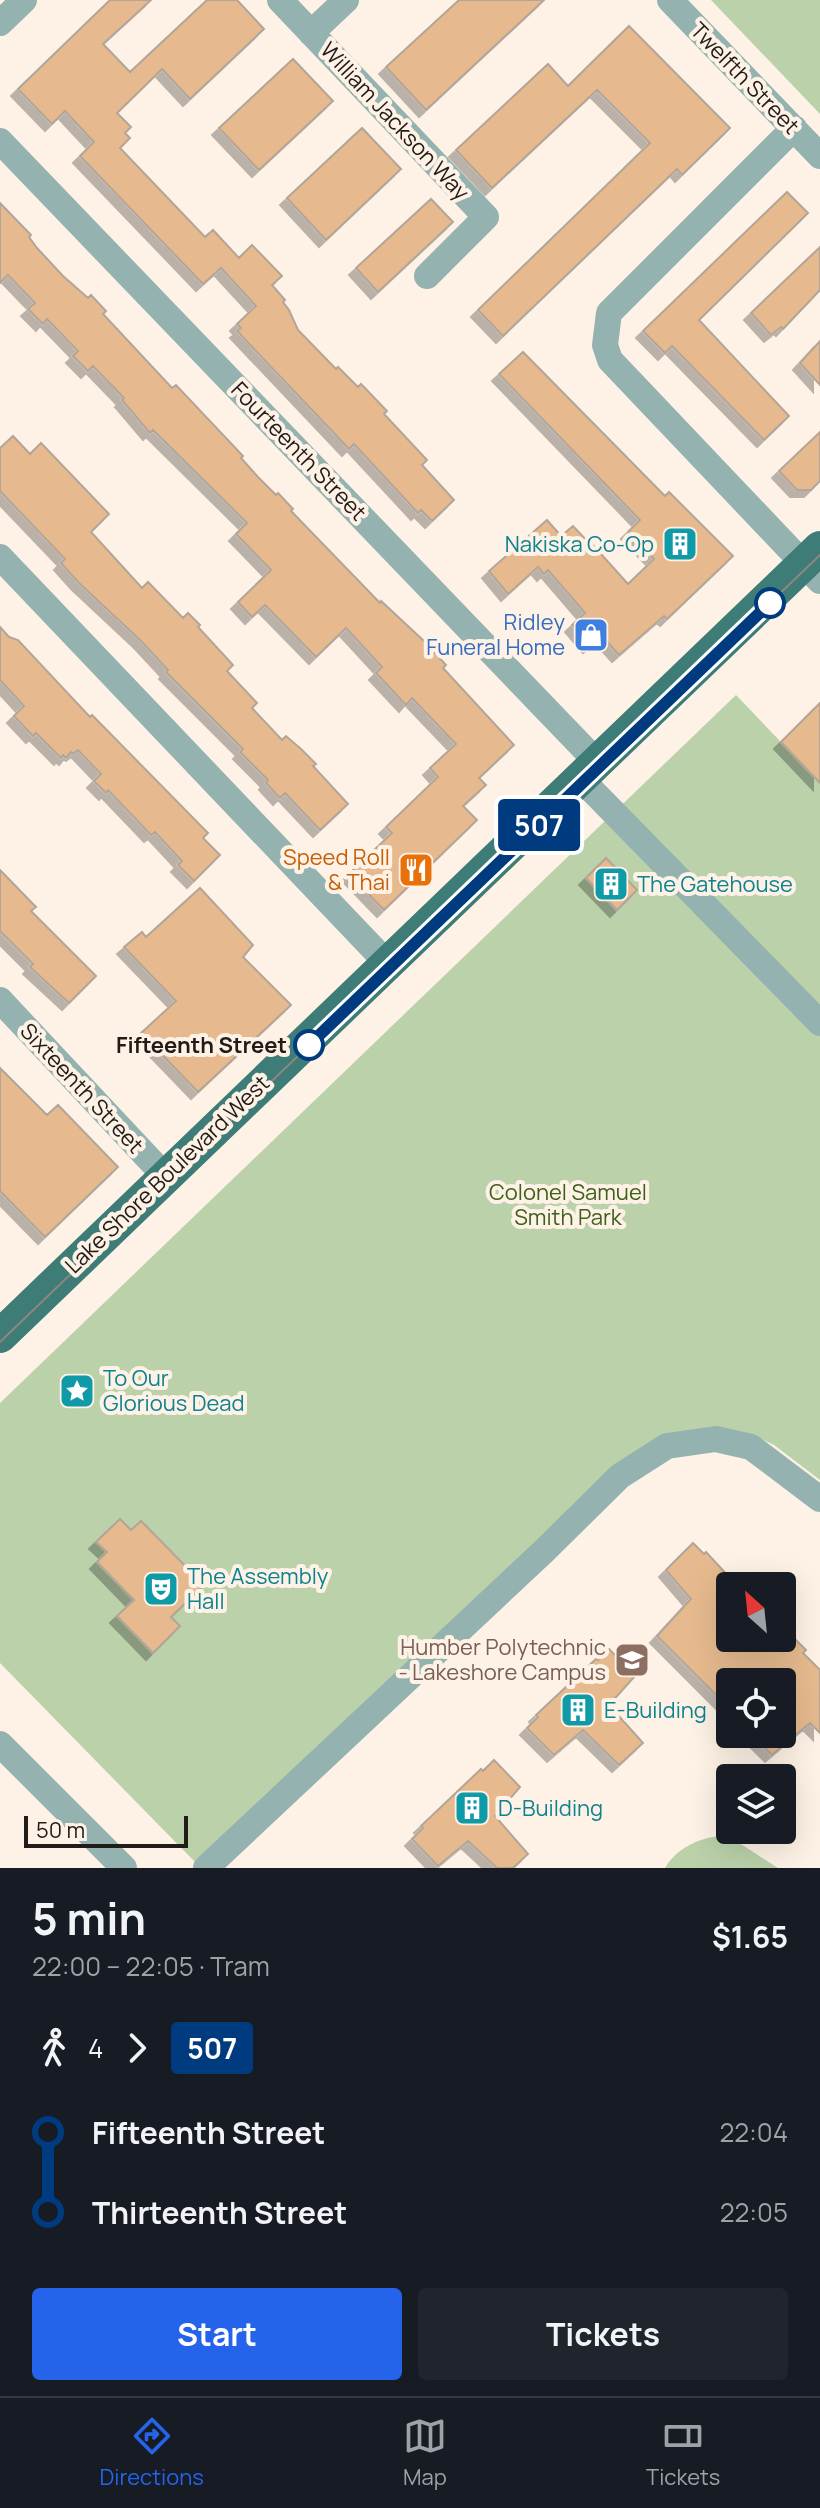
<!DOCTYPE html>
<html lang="en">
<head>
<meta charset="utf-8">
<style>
	body { margin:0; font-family:Manrope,sans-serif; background:#20242c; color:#f1f3f6; height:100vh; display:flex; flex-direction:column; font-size:30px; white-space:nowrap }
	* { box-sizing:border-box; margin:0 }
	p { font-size:26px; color:#9ea1a6 }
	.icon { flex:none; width:44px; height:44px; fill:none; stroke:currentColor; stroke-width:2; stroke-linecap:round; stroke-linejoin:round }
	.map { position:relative; height:1868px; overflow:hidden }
	.details { display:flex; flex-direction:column; background:#171b24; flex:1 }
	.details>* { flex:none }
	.badge { padding:0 16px; border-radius:6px; font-size:28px; line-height:52px }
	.needle { width:52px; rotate:333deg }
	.buttons { position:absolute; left:716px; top:1572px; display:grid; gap:16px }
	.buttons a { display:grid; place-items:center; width:80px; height:80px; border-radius:8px; background:#171b24; box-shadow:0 8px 32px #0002; font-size:40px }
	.scale { position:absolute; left:24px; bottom:20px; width:164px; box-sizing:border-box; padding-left:8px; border:4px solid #211c17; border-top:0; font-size:22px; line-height:28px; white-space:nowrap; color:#211c17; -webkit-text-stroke:6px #fef2e6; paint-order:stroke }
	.map>.badge { position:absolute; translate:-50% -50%; box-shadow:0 0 0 4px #fff }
	.legs { display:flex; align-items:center; gap:12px; height:88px; padding:0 32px; font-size:26px }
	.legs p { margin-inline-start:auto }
	.overview { display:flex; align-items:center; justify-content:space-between; height:136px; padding:0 32px }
	h1 { font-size:44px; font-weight:700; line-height:60px }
	.cta { display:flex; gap:16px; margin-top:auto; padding:16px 32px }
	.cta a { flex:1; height:92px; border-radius:8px; background:#2563eb; color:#fff; font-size:32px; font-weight:700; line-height:92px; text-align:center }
	.cta a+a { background:#20242c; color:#f1f3f6 }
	ul { padding:0 32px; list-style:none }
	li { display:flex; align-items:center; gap:28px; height:80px; font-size:30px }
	li i { display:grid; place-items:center; width:12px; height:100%; margin:0 10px; background:currentColor }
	li i::after { content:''; width:20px; height:20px; margin:-10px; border:6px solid; border-radius:50%; background:#171b24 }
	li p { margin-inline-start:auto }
	li:first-child i { background:linear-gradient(#0000 50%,currentColor 0) }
	li:last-child i { background:linear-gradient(currentColor 50%,#0000 0) }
	.dock { display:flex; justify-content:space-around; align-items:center; height:112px; border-top:2px solid #363941; background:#171b24; font-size:22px; color:#9ea1a6 }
	.dock a { display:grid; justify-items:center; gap:4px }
	.dock .active { color:#2563eb }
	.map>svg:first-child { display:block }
	.green { fill:#bad1aa }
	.building { fill:#e6ba8e; stroke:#b3a597; stroke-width:2; filter:url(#shadow) }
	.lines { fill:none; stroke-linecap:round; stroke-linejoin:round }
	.minor { stroke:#94b3b0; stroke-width:26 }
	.major { stroke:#3d7c77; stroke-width:34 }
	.tram { stroke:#8f867e; stroke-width:2 }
	.line-1-casing { stroke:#fff; stroke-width:18 }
	.line-1 { stroke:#003b80; stroke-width:12 }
	.stop-1-dot { fill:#fff; stroke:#003b80; stroke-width:4 }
	.labels { text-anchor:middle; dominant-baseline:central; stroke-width:8; stroke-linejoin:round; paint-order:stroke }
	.street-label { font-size:22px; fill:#211c17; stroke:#fef2e6 }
	.culture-label { font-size:22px; fill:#0d838f; stroke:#fef2e6; text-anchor:start }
	.shop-label { font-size:22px; fill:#366cbe; stroke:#fef2e6; text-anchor:end }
	.food-label { font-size:22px; fill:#c56008; stroke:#fef2e6; text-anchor:end }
	.stop-label { font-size:22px; font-weight:bold; fill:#211c17; stroke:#fef2e6; text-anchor:end }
	.park-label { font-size:22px; fill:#3d611a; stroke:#fef2e6 }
	.education-label { font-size:22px; fill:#785e54; stroke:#fef2e6; text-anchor:end }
</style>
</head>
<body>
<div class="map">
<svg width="820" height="1868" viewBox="0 0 820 1868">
	<defs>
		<filter id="shadow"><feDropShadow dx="-7" dy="7" stdDeviation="0" flood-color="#0004"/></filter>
	</defs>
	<rect width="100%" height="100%" fill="#fef2e6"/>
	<path class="green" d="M711 0H820V114Z
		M736 695 820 783V1480L774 1445 755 1436 683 1431 195 1862 0 1663V1403Z
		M720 1836 733 1839 778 1868H665C676 1849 698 1838 720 1836Z"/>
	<path class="building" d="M110 0H151L103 44 130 72 207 0H237L264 29 190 99 162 69 117 113 131 127 125 133 130 138 120 148 205 237 213 230 239 258 252 245 282 276 272 285 285 300 283 302 289 310 298 330 336 369 338 367 358 387 361 384 387 411 384 414 427 460 422 465 454 500 432 521 421 510 418 513 354 444 349 449 237 331 241 328 237 324 256 306 221 268 203 284 80 156 94 142 65 111 52 124 18 89Z
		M459 0H544L426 110 386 67Z
		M629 26 730 128 682 175 677 169 503 336 478 310 650 143 597 90 492 188 456 150 548 64 568 86Z
		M293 59 333 101 259 170 219 128Z
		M362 128 401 169 326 240 287 198Z
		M787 192 808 213 699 320 789 416 764 440 672 346 665 353 643 331Z
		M431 199 453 222 378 292 356 268Z
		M0 203 31 235 29 237 37 248 63 276 88 298 91 295 106 311 103 314 172 388 176 385 243 456 241 458 258 477 276 495 278 493 293 509 291 511 380 603 381 601 425 642 446 665 443 668 514 745 479 778 486 785 463 806 477 820 384 910 349 874 392 833 386 827 438 777 430 768 456 744 412 698 406 705 376 673 382 667 346 628 316 657 265 605 252 617 238 602 271 570 236 534 247 523 153 430 150 433 122 400 124 398 93 366 88 371 73 356 78 351 47 319 43 324 28 309 35 303 8 275 0 283Z
		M820 247V290L783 329 781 327 771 335 751 313Z
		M820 341V385L800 363Z
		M523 352 665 496 669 492 733 556 667 619 664 616 619 655 602 636 590 646 572 625 585 613 548 570 544 574 538 567 508 594 489 571 547 520 561 536 573 526 591 545 592 544 628 584 654 559 628 532 640 520 499 374Z
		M820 432V481L811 490H797L779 471Z
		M13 436 30 454 41 443 109 514 91 532 142 588 148 582 183 618 188 613 200 625 198 627 233 665 227 671 257 703 252 708 282 740 286 736 301 749 316 764 313 766 348 804 320 830 285 793 280 798 266 783 268 780 240 752 243 749 166 672 168 670 141 641 78 582 61 563 65 559 0 491V448Z
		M0 627 9 637 18 640 90 717 92 715 208 833 203 838 220 855 194 881 178 865 182 861 155 832 151 835 108 790 106 793 94 781 101 774 78 750 73 754 71 752 66 758 63 755 61 758 36 733 33 736 14 716 24 706 0 680Z
		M820 703V783L781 742Z
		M606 858 637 890 617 910 586 878Z
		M0 870 36 907 31 911 96 976 69 1003 30 967 33 964 0 931Z
		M200 888 253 945 243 957 291 1005 198 1092 141 1033 176 1001 124 947 142 932 146 937Z
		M0 1068 47 1115 58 1105 118 1167 45 1237 0 1191Z
		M120 1519 131 1530 141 1521 204 1585 171 1617 180 1626 153 1653 117 1616 134 1600 97 1562 107 1552 96 1542Z
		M693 1543 704 1554 706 1552 730 1578V1638H782V1626L806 1650 803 1653 820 1670V1733L810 1723 772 1755 751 1734H782V1682H730V1709L657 1636 691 1599 666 1570Z
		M609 1649 635 1676 609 1705 643 1743 619 1765 583 1730 554 1755 527 1728 538 1717 536 1715 597 1658 598 1660Z
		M494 1760 520 1787 495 1816 528 1854 513 1868H497L468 1841 438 1866 412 1839 423 1828 421 1826 481 1769 483 1771Z"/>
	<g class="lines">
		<path class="minor" d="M280 0 486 217 427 276
			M670 0 820 156
			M0 23 24 0
			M311 33 346 0
			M794 128 609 313 605 345 610 360 820 581
			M0 141 597 762
			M0 557 387 963
			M580 778 820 1023
			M0 1000 165 1176
			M0 1744 124 1868
			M206 1868 544 1551 620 1476 667 1446 716 1439 751 1447 820 1499"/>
		<path class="major" d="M0 1336 820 548"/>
		<path class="tram" d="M0 1342 820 555"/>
	</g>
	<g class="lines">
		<defs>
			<path id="line-1" d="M309 1045 770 603"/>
		</defs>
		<use href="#line-1" class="line-1-casing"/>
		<use href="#line-1" class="line-1"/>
	</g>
	<defs>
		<symbol id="building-square" viewBox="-11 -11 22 22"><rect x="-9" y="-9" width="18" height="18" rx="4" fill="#0f9aa8" stroke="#fef2e6"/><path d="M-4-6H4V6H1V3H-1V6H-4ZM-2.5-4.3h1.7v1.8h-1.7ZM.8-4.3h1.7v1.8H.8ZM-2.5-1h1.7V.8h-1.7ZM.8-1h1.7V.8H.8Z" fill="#fff"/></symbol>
		<symbol id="shop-square" viewBox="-11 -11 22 22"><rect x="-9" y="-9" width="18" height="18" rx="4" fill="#3f7fe0" stroke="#fef2e6"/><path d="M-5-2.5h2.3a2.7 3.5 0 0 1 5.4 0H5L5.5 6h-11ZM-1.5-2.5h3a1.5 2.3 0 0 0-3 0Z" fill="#fff"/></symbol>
		<symbol id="restaurant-square" viewBox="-11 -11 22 22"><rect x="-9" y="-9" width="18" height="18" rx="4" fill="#e8710a" stroke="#fef2e6"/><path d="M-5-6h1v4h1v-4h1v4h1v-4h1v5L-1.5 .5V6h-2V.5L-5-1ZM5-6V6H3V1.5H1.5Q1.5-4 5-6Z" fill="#fff"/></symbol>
		<symbol id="sight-square" viewBox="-11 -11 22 22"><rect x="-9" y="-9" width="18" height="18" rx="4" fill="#0f9aa8" stroke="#fef2e6"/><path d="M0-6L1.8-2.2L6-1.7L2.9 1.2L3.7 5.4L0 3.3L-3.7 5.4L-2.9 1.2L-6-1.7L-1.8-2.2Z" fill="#fff"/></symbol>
		<symbol id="theatre-square" viewBox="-11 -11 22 22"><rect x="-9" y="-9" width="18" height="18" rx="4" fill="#0f9aa8" stroke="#fef2e6"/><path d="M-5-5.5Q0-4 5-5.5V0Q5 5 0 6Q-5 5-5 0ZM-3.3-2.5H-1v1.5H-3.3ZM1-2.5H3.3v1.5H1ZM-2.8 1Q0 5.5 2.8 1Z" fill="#fff"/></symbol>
		<symbol id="university-square" viewBox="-11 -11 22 22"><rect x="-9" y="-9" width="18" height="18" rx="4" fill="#8d6e63" stroke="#fef2e6"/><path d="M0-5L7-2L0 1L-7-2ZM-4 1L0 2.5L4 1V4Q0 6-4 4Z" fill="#fff"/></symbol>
	</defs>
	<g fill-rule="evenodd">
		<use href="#building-square" x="660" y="524" width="40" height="40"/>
		<use href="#shop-square" x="571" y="615" width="40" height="40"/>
		<use href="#restaurant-square" x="396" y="850" width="40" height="40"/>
		<use href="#building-square" x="591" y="864" width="40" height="40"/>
		<use href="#sight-square" x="57" y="1371" width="40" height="40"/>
		<use href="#theatre-square" x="141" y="1569" width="40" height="40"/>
		<use href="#university-square" x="612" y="1640" width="40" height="40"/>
		<use href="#building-square" x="558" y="1690" width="40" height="40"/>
		<use href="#building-square" x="452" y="1788" width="40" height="40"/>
	</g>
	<g class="stop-1-dot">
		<circle cx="770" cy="603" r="14"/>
		<circle cx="309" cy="1045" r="14"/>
	</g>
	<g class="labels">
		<g class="street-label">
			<text transform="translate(745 78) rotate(46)">Twelfth Street</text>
			<text transform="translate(395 121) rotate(47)">William Jackson Way</text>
			<text transform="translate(299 451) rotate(46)">Fourteenth Street</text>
			<text transform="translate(82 1088) rotate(47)">Sixteenth Street</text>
			<text transform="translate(167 1174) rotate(-44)">Lake Shore Boulevard West</text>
		</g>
		<g class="culture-label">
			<text x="654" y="544" text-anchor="end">Nakiska Co-Op</text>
			<text x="637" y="884">The Gatehouse</text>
			<text x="103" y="1378">To Our<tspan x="103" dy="25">Glorious Dead</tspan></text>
			<text x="187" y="1576">The Assembly<tspan x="187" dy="25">Hall</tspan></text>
			<text x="604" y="1710">E-Building</text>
			<text x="498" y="1808">D-Building</text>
		</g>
		<g class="shop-label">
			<text x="565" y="622">Ridley<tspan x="565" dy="25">Funeral Home</tspan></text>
		</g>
		<g class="food-label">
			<text x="390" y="857">Speed Roll<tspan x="390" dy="25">&amp; Thai</tspan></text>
		</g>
		<g class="stop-label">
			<text x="287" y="1045">Fifteenth Street</text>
		</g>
		<g class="park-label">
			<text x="568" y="1192">Colonel Samuel<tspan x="568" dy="25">Smith Park</tspan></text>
		</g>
		<g class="education-label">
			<text x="606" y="1647">Humber Polytechnic<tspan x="606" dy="25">- Lakeshore Campus</tspan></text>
		</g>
	</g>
</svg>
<div class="buttons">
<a><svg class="needle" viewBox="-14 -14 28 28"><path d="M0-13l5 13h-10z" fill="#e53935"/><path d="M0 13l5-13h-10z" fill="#9ea1a6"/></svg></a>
<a><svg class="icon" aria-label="locate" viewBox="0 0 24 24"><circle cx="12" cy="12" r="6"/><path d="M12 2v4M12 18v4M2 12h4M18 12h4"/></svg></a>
<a><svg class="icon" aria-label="layers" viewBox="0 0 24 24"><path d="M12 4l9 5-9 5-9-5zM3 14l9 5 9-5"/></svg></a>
</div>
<div class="scale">50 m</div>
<b class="badge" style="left:539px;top:825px;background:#003b80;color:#fff">507</b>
</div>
<section class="details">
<div class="overview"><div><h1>5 min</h1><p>22:00 – 22:05 · Tram</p></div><b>$1.65</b></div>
<div class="legs"><svg class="icon" aria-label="walk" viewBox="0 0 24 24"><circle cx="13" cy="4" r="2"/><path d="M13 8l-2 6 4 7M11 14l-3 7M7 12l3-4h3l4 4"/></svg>4<svg class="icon" aria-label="forward" viewBox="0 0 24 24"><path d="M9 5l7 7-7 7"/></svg><b class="badge" style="background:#003b80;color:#fff">507</b></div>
<ul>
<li><i style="color:#003b80"></i><b>Fifteenth Street</b><p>22:04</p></li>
<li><i style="color:#003b80"></i><b>Thirteenth Street</b><p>22:05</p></li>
</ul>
<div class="cta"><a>Start</a><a>Tickets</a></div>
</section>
<nav class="dock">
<a class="active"><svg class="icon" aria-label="directions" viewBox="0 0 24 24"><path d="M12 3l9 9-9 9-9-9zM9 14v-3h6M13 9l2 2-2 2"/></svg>Directions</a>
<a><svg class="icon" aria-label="map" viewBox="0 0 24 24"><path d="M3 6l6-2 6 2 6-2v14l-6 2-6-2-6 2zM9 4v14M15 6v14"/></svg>Map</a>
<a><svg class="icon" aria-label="tickets" viewBox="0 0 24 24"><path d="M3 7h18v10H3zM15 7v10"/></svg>Tickets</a>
</nav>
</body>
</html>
